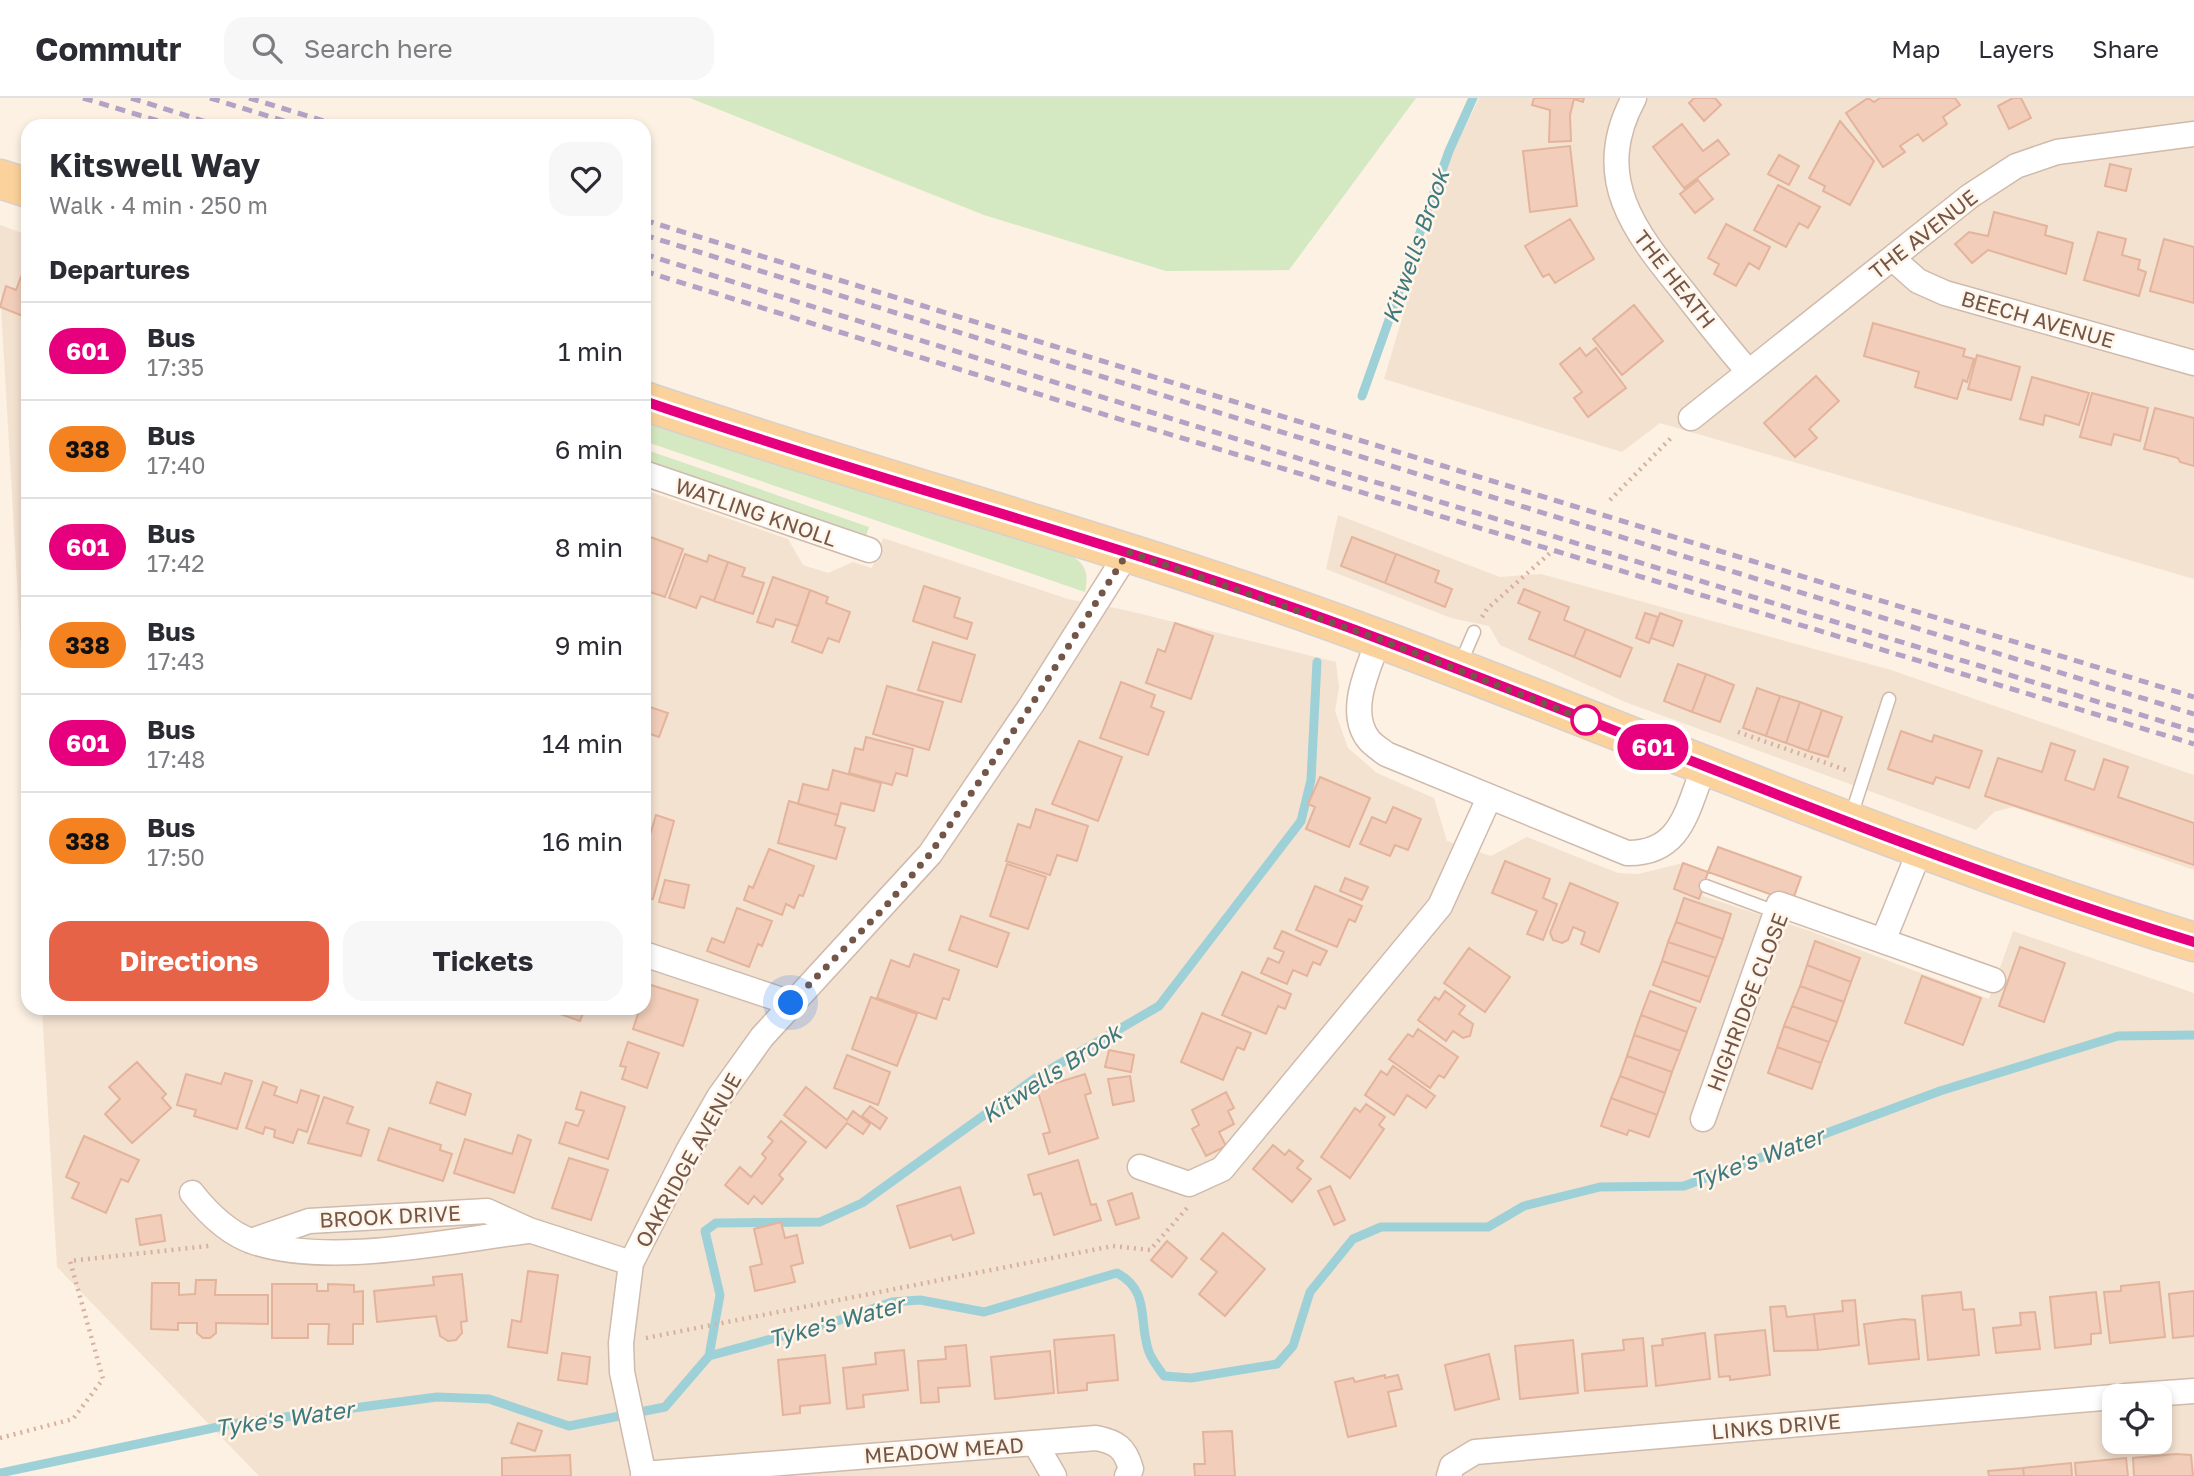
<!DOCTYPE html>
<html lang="en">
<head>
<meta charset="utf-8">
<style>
	body { margin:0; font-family:"Golos Text",sans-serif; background:#f7f7f7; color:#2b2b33; height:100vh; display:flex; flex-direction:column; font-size:26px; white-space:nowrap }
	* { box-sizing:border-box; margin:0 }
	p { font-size:23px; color:#7c7c81 }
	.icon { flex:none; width:38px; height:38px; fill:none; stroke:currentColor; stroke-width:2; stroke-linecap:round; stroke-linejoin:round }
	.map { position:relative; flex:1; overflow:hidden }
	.panel { position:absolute; left:21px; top:21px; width:630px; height:896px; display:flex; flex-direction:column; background:#fff; border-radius:21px; box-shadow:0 4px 10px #0003 }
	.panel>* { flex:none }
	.badge { padding:0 14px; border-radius:23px; font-size:24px; line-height:46px }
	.controls { position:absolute; left:2102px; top:1286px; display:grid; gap:14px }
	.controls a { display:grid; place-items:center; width:70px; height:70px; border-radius:14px; background:#fff; box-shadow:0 4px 10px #0003; font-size:35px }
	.you { position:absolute; width:35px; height:35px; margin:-18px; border:5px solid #fff; border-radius:50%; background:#1a73e8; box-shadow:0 0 0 10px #1a73e833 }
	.map>.badge { position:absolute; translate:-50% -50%; box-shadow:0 0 0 4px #fff }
	h2 { padding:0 28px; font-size:26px; line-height:63px }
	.round { display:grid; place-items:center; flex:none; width:74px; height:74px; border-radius:21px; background:#f7f7f7 }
	.summary { display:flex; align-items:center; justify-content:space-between; height:119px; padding:0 28px }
	h1 { font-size:33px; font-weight:700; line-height:52px }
	.button { display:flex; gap:14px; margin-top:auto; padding:14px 28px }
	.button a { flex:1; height:80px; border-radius:21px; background:#e66347; color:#fff; font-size:28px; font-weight:700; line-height:80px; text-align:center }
	.button a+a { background:#f7f7f7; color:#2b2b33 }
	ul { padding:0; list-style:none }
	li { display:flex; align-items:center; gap:21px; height:98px; padding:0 28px; border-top:2px solid #e1e1e2 }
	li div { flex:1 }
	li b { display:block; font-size:26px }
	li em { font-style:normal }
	li .badge { min-width:77px; font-weight:700; text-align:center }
	header { display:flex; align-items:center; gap:42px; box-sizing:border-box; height:98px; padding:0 35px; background:#fff; border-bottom:2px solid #e1e1e2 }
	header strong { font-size:33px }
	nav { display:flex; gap:38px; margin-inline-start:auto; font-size:24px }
	.search { width:490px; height:63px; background:#f7f7f7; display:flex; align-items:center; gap:18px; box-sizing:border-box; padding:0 24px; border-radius:21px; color:#7c7c81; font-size:26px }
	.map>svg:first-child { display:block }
	.residential { fill:#f4e2d1; fill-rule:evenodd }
	.green { fill:#d4e9c1 }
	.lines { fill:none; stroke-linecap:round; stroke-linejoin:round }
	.stream { stroke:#9ed1d7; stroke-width:9 }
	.building { fill:#f1cdba; stroke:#e4b39b; stroke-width:2 }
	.lane-casing { stroke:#cfbaac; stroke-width:15 }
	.street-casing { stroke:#cfbaac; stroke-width:27 }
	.primary-casing { stroke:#d8d0cc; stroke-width:41 }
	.path { stroke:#d6b19e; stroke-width:4.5; stroke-dasharray:2 5; stroke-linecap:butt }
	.lane { stroke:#fff; stroke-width:12 }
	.street { stroke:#fff; stroke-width:24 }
	.primary { stroke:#fbd29b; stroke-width:38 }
	.rail { stroke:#b3a2c5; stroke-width:5; stroke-dasharray:10 7; stroke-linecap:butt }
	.line-casing { stroke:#fff; stroke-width:16 }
	.line { stroke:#e6007e; stroke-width:10 }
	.walk { stroke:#745649; stroke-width:7; stroke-dasharray:0 12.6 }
	.stop-dot { fill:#fff; stroke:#e6007e; stroke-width:3.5 }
	.labels { text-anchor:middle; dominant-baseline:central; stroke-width:5; stroke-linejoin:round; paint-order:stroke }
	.street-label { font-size:21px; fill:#745649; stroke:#fff5e9 }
	.water-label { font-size:23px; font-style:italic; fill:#3f7980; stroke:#fff5e9 }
</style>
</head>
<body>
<header>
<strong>Commutr</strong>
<div class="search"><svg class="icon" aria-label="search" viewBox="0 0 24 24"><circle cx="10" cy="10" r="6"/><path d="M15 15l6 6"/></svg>Search here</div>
<nav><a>Map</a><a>Layers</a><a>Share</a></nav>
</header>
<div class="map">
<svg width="2194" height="1378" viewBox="0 0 2194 1378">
	<rect width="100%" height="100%" fill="#fcf1e3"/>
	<path class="residential" d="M1479 0H2194V481L1660 325 1622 354 1384 281 1449 62Z
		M0 127 28 137V673L0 191Z
		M644 392 788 441 803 467 828 475 853 464 872 470 883 440 1068 501 1125 512 1336 564 1339 590 1335 613 1348 650 1377 675 1434 700 1447 743 1491 758 1527 739 1618 775 1638 776 1683 765 1708 774 1703 798 1810 833 1989 901 2013 833 2194 895V1378H259L57 1169 42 910H644ZM2114 1298H2160V1344H2114Z
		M1338 417 1500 479 1541 476 1891 572 2194 677V772L2013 709 1994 714 1976 732 1625 604 1500 547 1489 528 1451 520 1326 471Z"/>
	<path class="green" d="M690 0H1416L1289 172 1166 173 984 117Z
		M644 319 1068 456C1086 465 1089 475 1085 494L644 343Z
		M644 351 869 429 866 438 644 363Z"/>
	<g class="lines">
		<path class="stream" d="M1362 298 1449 53 1473 0
			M709 1258 720 1197 705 1133 716 1125 820 1124 862 1105 1037 979 1159 908 1301 723 1311 682 1317 564
			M0 1375 232 1326 437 1299 489 1301 569 1328 665 1309 709 1258 837 1223 892 1204 920 1202 984 1214 1117 1175C1151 1193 1138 1224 1149 1254 1152 1262 1159 1271 1164 1278L1191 1280 1277 1266 1293 1248 1310 1194 1353 1141 1381 1129H1488L1524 1108 1600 1089 1684 1088 1940 993 2118 938 2194 937"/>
	</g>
	<path class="building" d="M1534 0H1584L1583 4 1574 1 1570 17 1571 43 1549 44 1550 12 1532 7Z
		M1694 0H1715L1721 7 1704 23 1689 5Z
		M1868 0 1874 4 1880 0H1955L1960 7 1943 19 1947 26 1923 43 1918 36 1900 48 1905 54 1883 69 1846 15Z
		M2013 0H2021L2031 20 2009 31 1998 8Z
		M1840 23 1874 63 1850 107 1823 93 1825 88 1809 80Z
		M1682 26 1703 53 1718 42 1729 56 1684 90 1653 49Z
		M1570 48 1577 108 1530 114 1523 53Z
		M1779 57 1799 68 1789 87 1768 76Z
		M2110 66 2131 71 2126 93 2105 88Z
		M1698 82 1713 101 1695 115 1680 96Z
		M1778 87 1820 109 1808 130 1799 125 1786 149 1754 132Z
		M1994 114 2047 128 2045 137 2073 145 2066 176 1988 152 1972 165 1955 146 1969 134 1988 138Z
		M1570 121 1594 161 1555 185 1549 176 1543 179 1525 148Z
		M1726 126 1770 149 1759 171 1749 165 1736 188 1714 176 1719 166 1708 160Z
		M2098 134 2126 141 2122 157 2140 162 2138 171 2146 174 2139 198 2084 182Z
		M2164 141 2194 149V205L2150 193Z
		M21 179 28 181V220L0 209 6 188 16 192Z
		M1634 207 1663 243 1622 277 1593 241Z
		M1873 225 1965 251 1963 258 1974 261 1967 284 1963 282 1957 301 1915 289 1919 274 1864 258Z
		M1580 250 1586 258 1596 250 1626 290 1588 319 1574 300 1582 294 1560 266Z
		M1977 257 2020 269 2011 302 1968 291Z
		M1816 278 1839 303 1809 331 1817 340 1795 359 1764 325Z
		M2032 279 2089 295 2079 327 2045 317 2043 327 2020 321Z
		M2092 295 2148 310 2140 343 2114 336 2111 347 2080 339Z
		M2155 310 2194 320V368L2180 364 2178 360 2144 351Z
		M645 437 683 451 665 499 644 492Z
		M1352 439 1396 456 1385 485 1341 468Z
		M685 456 707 464 709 457 728 464 714 503 701 498 696 510 669 500Z
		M1396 456 1439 473 1435 484 1452 491 1445 509 1385 485Z
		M728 464 745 470 742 478 764 485 753 516 714 503Z
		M773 479 810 492 798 528 776 521 773 529 757 524Z
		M924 488 960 500 954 519 972 525 967 541 913 523Z
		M1524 491 1569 509 1564 522 1586 531 1574 559 1529 541 1540 514 1518 505Z
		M810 492 828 499 826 505 850 514 839 544 828 540 822 555 792 544Z
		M1645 515 1658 519 1649 545 1636 540Z
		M1660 515 1682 523 1673 548 1651 540Z
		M1175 525 1213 538 1191 601 1146 585 1158 551 1165 554Z
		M1586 531 1632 550 1620 579 1574 559Z
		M933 544 975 557 961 604 918 592Z
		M1678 566 1706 576 1692 614 1664 603Z
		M1706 576 1734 587 1720 624 1692 614Z
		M1121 584 1155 597 1151 609 1164 614 1148 657 1100 640Z
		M887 588 943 604 929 652 873 636Z
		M1757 590 1780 598 1766 638 1743 630Z
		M1780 598 1800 604 1786 645 1766 638Z
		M1800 604 1822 612 1808 653 1786 645Z
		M644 607 668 615 659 639 644 634Z
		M1822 612 1842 619 1828 659 1808 653Z
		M1901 633 1932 644 1934 637 1982 653 1969 690 1936 679 1933 686 1888 671Z
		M866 639 913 651 907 678 896 675 892 687 849 675 855 650 863 652Z
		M1079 643 1122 659 1098 723 1052 706Z
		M2051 645 2075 653 2065 682 2094 692 2104 661 2128 669 2118 699 2194 725V767L1985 698 1998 660 2042 674Z
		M833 672 881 685 874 713 841 705 838 717 798 706 803 686 828 692Z
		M1320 679 1370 700 1349 749 1306 731 1315 709 1308 706Z
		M789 703 838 717 835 727 845 730 836 761 778 745Z
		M1393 709 1421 721 1408 752 1395 747 1390 758 1360 746 1372 719 1386 725Z
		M1036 711 1088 728 1077 763 1057 757 1050 777 1006 763 1018 726 1030 730Z
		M656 717 674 723 653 801 644 799V736L650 737Z
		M1718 749 1801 779 1792 804 1708 774Z
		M769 751 814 768 803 798 799 797 794 810 786 806 782 817 744 802 749 788 753 790Z
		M1505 763 1550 781 1543 800 1557 806 1543 842 1527 836 1537 813 1492 795Z
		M1683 765 1708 774 1699 801 1674 791Z
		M1007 766 1046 779 1028 831 990 818Z
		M1345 780 1368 789 1362 802 1340 793Z
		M665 782 689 787 684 810 659 804Z
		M1570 785 1618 805 1599 854 1581 846 1585 834 1573 829 1568 842 1562 845 1553 842 1550 835Z
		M1315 788 1362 808 1355 824 1349 821 1337 849 1296 832Z
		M1684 800 1731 816 1723 841 1676 824Z
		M737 810 772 823 762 848 758 846 749 869 707 853 712 840 724 845Z
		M961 818 1009 835 997 869 949 852Z
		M1676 824 1723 841 1716 860 1668 844Z
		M1282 833 1327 853 1320 867 1313 864 1307 878 1293 872 1287 886 1261 875 1268 860 1279 865 1284 854 1274 850Z
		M1815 843 1860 860 1851 884 1807 867Z
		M1668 844 1716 860 1709 879 1662 863Z
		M2020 849 2065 865 2044 924 1999 908Z
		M1469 850 1510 879 1485 914 1444 885Z
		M914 856 959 872 949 902 943 900 936 921 877 900 891 862 909 869Z
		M1662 863 1709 879 1700 904 1653 887Z
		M1807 867 1851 884 1844 904 1800 888Z
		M1242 874 1291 896 1285 911 1278 908 1266 936 1222 917Z
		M1922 878 1981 900 1963 947 1905 925Z
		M648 886 698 902 683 948 633 931 640 910H644Z
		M1800 888 1844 904 1837 924 1792 908Z
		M1445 893 1465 908 1459 916 1473 926 1470 938 1463 940 1453 933 1446 943 1418 922 1435 899 1439 902Z
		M1650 893 1696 910 1687 934 1641 917Z
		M871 899 917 916 897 968 852 951Z
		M1792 908 1837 924 1829 944 1784 928Z
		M543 910H585L580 923Z
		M1202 915 1251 935 1244 952 1237 949 1223 982 1181 964Z
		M1641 917 1687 934 1680 953 1634 937Z
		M1784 928 1829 944 1821 965 1777 949Z
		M1418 931 1458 959 1444 980 1439 977 1430 990 1389 961 1408 936 1413 939Z
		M1634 937 1680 953 1672 974 1627 958Z
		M628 944 659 955 647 990 622 981 626 969 620 968Z
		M1777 949 1821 965 1812 991 1768 975Z
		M1109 952 1134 957 1131 974 1105 969Z
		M847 957 890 974 878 1007 834 990Z
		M1627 958 1672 974 1665 995 1620 978Z
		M137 964 166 996 162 1000 171 1010 132 1045 105 1016 120 1001 109 989Z
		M1393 968 1435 998 1426 1010 1407 997 1394 1017 1365 997 1381 973 1387 977Z
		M225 975 252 983 237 1031 194 1018 196 1012 177 1007 186 976 221 986Z
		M1085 976 1091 995 1085 997 1098 1040 1049 1056 1043 1036 1050 1034 1037 991Z
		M1130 978 1134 1003 1113 1007 1108 981Z
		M1620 978 1665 995 1657 1017 1611 1000Z
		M263 984 277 989 274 997 297 1005 301 992 319 998 307 1034 298 1031 293 1045 274 1039 275 1032 265 1029 263 1036 246 1030Z
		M437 984 471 996 465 1017 430 1005Z
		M806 989 847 1022 853 1013 870 1026 863 1036 847 1025 826 1050 784 1017Z
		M581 994 625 1009 608 1061 559 1045 566 1024 578 1028 584 1013 576 1011Z
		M1226 994 1234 1010 1228 1013 1234 1026 1219 1034 1226 1048 1206 1058 1192 1031 1199 1027 1192 1012Z
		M324 999 353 1009 347 1025 369 1032 361 1058 308 1045Z
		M1611 1000 1657 1017 1649 1039 1629 1032 1627 1037 1601 1028Z
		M1366 1006 1385 1019 1379 1027 1384 1031 1350 1080 1321 1059 1355 1010 1360 1014Z
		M870 1008 887 1020 880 1031 862 1018Z
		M781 1023 806 1044 779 1077 783 1081 762 1106 754 1098 748 1106 725 1087 740 1069 751 1079 766 1060 762 1056 773 1043 768 1039Z
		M389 1030 441 1047 440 1052 452 1056 443 1083 378 1062Z
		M518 1037 531 1042 514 1095 454 1075 465 1041 512 1056Z
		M84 1038 139 1062 128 1084 121 1081 106 1115 72 1100 79 1085 66 1079Z
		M1273 1047 1285 1057 1289 1052 1303 1063 1297 1070 1311 1081 1292 1104 1253 1071Z
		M569 1060 608 1072 591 1122 552 1110Z
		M1078 1062 1091 1107 1096 1106 1101 1122 1054 1137 1041 1095 1034 1097 1028 1077Z
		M1330 1088 1345 1122 1334 1127 1318 1093Z
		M960 1089 974 1135 953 1142 951 1137 910 1150 897 1108Z
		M1132 1095 1139 1120 1116 1127 1108 1103Z
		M161 1117 165 1143 140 1147 136 1121Z
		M781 1124 785 1140 797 1137 803 1165 791 1168 795 1184 755 1193 750 1169 762 1166 754 1131Z
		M1223 1135 1265 1171 1225 1218 1199 1196 1217 1174 1201 1161Z
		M1167 1143 1187 1160 1172 1179 1151 1162Z
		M528 1173 558 1177 547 1255 508 1249 512 1222 521 1224Z
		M462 1176 467 1223 461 1224 462 1235 456 1242 448 1243 440 1238 436 1218 377 1224 374 1193 434 1187 433 1179Z
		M196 1182H216L215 1197H268V1226L216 1225V1235L210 1240H203L197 1235V1225H178V1232L151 1231 152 1185H179V1197L195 1196Z
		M2159 1184 2165 1239 2110 1245 2104 1194 2121 1193V1188Z
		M272 1186H317V1193H328V1186L354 1187V1194L363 1193V1226H353V1246H328L329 1226H308V1240H272Z
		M2194 1193V1238L2173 1240 2169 1196Z
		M1961 1194 1963 1212 1974 1211 1979 1257 1928 1262 1922 1198Z
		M2096 1194 2101 1235 2091 1236V1246L2055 1250 2050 1199Z
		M1855 1202 1859 1247 1818 1252 1814 1216 1843 1213 1842 1203Z
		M1785 1208 1787 1219 1814 1216 1818 1252 1774 1253 1770 1209Z
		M2035 1214 2040 1251 1996 1255 1993 1230 2021 1227 2020 1215Z
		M1904 1221 1915 1222 1919 1261 1869 1266 1864 1226Z
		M1765 1232 1770 1277 1730 1282V1278L1719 1279 1715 1237Z
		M1705 1235 1710 1281 1656 1288 1652 1248 1663 1247 1662 1241Z
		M1114 1237 1118 1282 1087 1285V1292L1058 1295 1054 1242Z
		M1643 1240 1647 1288 1585 1293 1582 1256 1624 1252 1623 1242Z
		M1573 1242 1578 1295 1520 1301 1515 1248Z
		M966 1247 970 1288 938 1290 939 1304 921 1305 918 1263 946 1261 945 1249Z
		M904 1252 908 1292 863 1297 864 1309 847 1311 843 1270 876 1266 875 1255Z
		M1050 1253 1054 1295 995 1301 991 1259Z
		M562 1255 590 1259 587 1286 558 1282Z
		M1489 1256 1499 1301 1455 1312 1445 1267Z
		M825 1257 830 1305 800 1308V1315L783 1317 778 1262Z
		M1385 1277V1280L1398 1277 1402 1291 1388 1294 1396 1328 1348 1339 1335 1284 1353 1280 1355 1284Z
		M518 1325 542 1333 535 1353 511 1345Z
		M1232 1333 1235 1378H1195L1194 1366H1205L1203 1334Z
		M2176 1356 2191 1357 2193 1378H2134L2133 1360Z
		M570 1357 571 1378H502V1360Z
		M2126 1360 2128 1378H2076L2075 1365Z
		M2071 1365 2072 1378H2024L2023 1370Z
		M2023 1370 2024 1378H1989L1988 1373Z"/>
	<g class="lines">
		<defs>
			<path id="lane" d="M1459 569 1474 534
				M1851 718 1889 601
				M1706 788 1776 814"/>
			<path id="street" d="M1634 0C1591 79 1634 133 1683 193 1704 220 1725 247 1748 273
				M1892 160 1918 183 1945 195 2194 265
				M1691 320 1970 98 2016 68 2057 54 2194 36
				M644 375 869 452
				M1379 541C1369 569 1346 614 1369 642 1373 647 1381 652 1386 656L1627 755C1682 756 1687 711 1704 669
				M1883 843 1920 752
				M644 856 791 905
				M1703 1021 1779 806 1993 882
				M1140 1069 1189 1086 1222 1071 1440 808 1489 700
				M192 1095C207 1114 229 1136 254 1144 331 1169 447 1143 528 1133
				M251 1143 309 1123 487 1113 529 1132 631 1165
				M2125 1298 2194 1293
				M1035 1345 1054 1378
				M643 1376 1096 1340C1117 1344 1125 1350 1131 1371L1127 1378
				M644 1378 622 1274 621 1245 631 1165 688 1053 719 999 762 939 930 756 1032 606 1128 454
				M1449 1378 1452 1368 1475 1354 2114 1299"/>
			<path id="primary" d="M0 81 28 90
				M644 303C889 386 1140 451 1382 542 1653 643 1917 759 2194 844"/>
		</defs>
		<use href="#lane" class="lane-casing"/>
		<use href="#street" class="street-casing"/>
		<use href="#primary" class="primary-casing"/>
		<path class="path" d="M1610 402 1673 338
			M1482 519 1487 511 1550 455
			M1738 634 1846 672
			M646 1240 1113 1148 1150 1152 1187 1110
			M0 1340 73 1321 103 1281 70 1163 209 1148"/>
		<use href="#lane" class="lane"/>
		<use href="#street" class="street"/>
		<use href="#primary" class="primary"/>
		<path class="rail" d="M83 0 175 28
			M131 0 219 28
			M210 0 300 28
			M249 0 340 28
			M644 122 2194 599
			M644 137 2194 616
			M644 156 1365 381 2194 633
			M644 173 1096 314 2194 646"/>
	</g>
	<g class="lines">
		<defs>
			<path id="line" d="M644 303C889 387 1140 450 1382 542 1652 644 1917 760 2194 844"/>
		</defs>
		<use href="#line" class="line-casing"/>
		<use href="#line" class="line"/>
		<path class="walk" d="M791 905 885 809 930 756 1032 606 1128 454 1379 541 1594 625 1586 622"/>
	</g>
	<circle class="stop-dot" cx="1586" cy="622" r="14"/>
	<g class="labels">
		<g class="street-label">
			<text transform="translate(1923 136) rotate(-38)">THE AVENUE</text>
			<text transform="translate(1675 181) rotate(52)">THE HEATH</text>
			<text transform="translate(2038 221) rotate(16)">BEECH AVENUE</text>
			<text transform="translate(756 414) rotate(19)">WATLING KNOLL</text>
			<text transform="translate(1747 904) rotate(-69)">HIGHRIDGE CLOSE</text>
			<text transform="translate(688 1062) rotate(-61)">OAKRIDGE AVENUE</text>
			<text transform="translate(390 1118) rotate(-3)">BROOK DRIVE</text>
			<text transform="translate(1776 1328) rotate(-5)">LINKS DRIVE</text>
			<text transform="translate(944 1352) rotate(-4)">MEADOW MEAD</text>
		</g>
		<g class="water-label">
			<text transform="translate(1415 148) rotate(-71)">Kitwells Brook</text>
			<text transform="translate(1051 975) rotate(-33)">Kitwells Brook</text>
			<text transform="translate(1757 1060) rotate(-20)">Tyke's Water</text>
			<text transform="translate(836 1223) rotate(-15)">Tyke's Water</text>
			<text transform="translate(284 1320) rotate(-8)">Tyke's Water</text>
		</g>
	</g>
</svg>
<div class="controls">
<a><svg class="icon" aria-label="locate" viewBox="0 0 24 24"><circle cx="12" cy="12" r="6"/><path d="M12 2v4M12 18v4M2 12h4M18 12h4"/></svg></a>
</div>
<div class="you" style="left:791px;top:905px"></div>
<b class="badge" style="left:1653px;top:649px;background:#e6007e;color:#fff">601</b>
<section class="panel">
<div class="summary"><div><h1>Kitswell Way</h1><p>Walk · 4 min · 250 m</p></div><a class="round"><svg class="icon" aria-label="heart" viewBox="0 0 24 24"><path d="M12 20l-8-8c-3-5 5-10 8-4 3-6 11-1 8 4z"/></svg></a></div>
<h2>Departures</h2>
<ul>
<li><span class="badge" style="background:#e6007e;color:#fff">601</span><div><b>Bus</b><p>17:35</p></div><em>1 min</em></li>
<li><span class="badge" style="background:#f58220;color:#111">338</span><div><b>Bus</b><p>17:40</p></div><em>6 min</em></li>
<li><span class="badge" style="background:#e6007e;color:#fff">601</span><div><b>Bus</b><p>17:42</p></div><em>8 min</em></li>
<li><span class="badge" style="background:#f58220;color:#111">338</span><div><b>Bus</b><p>17:43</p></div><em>9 min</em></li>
<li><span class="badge" style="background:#e6007e;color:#fff">601</span><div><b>Bus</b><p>17:48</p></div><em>14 min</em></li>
<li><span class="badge" style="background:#f58220;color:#111">338</span><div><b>Bus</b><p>17:50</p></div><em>16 min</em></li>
</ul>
<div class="button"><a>Directions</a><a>Tickets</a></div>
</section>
</div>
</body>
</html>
